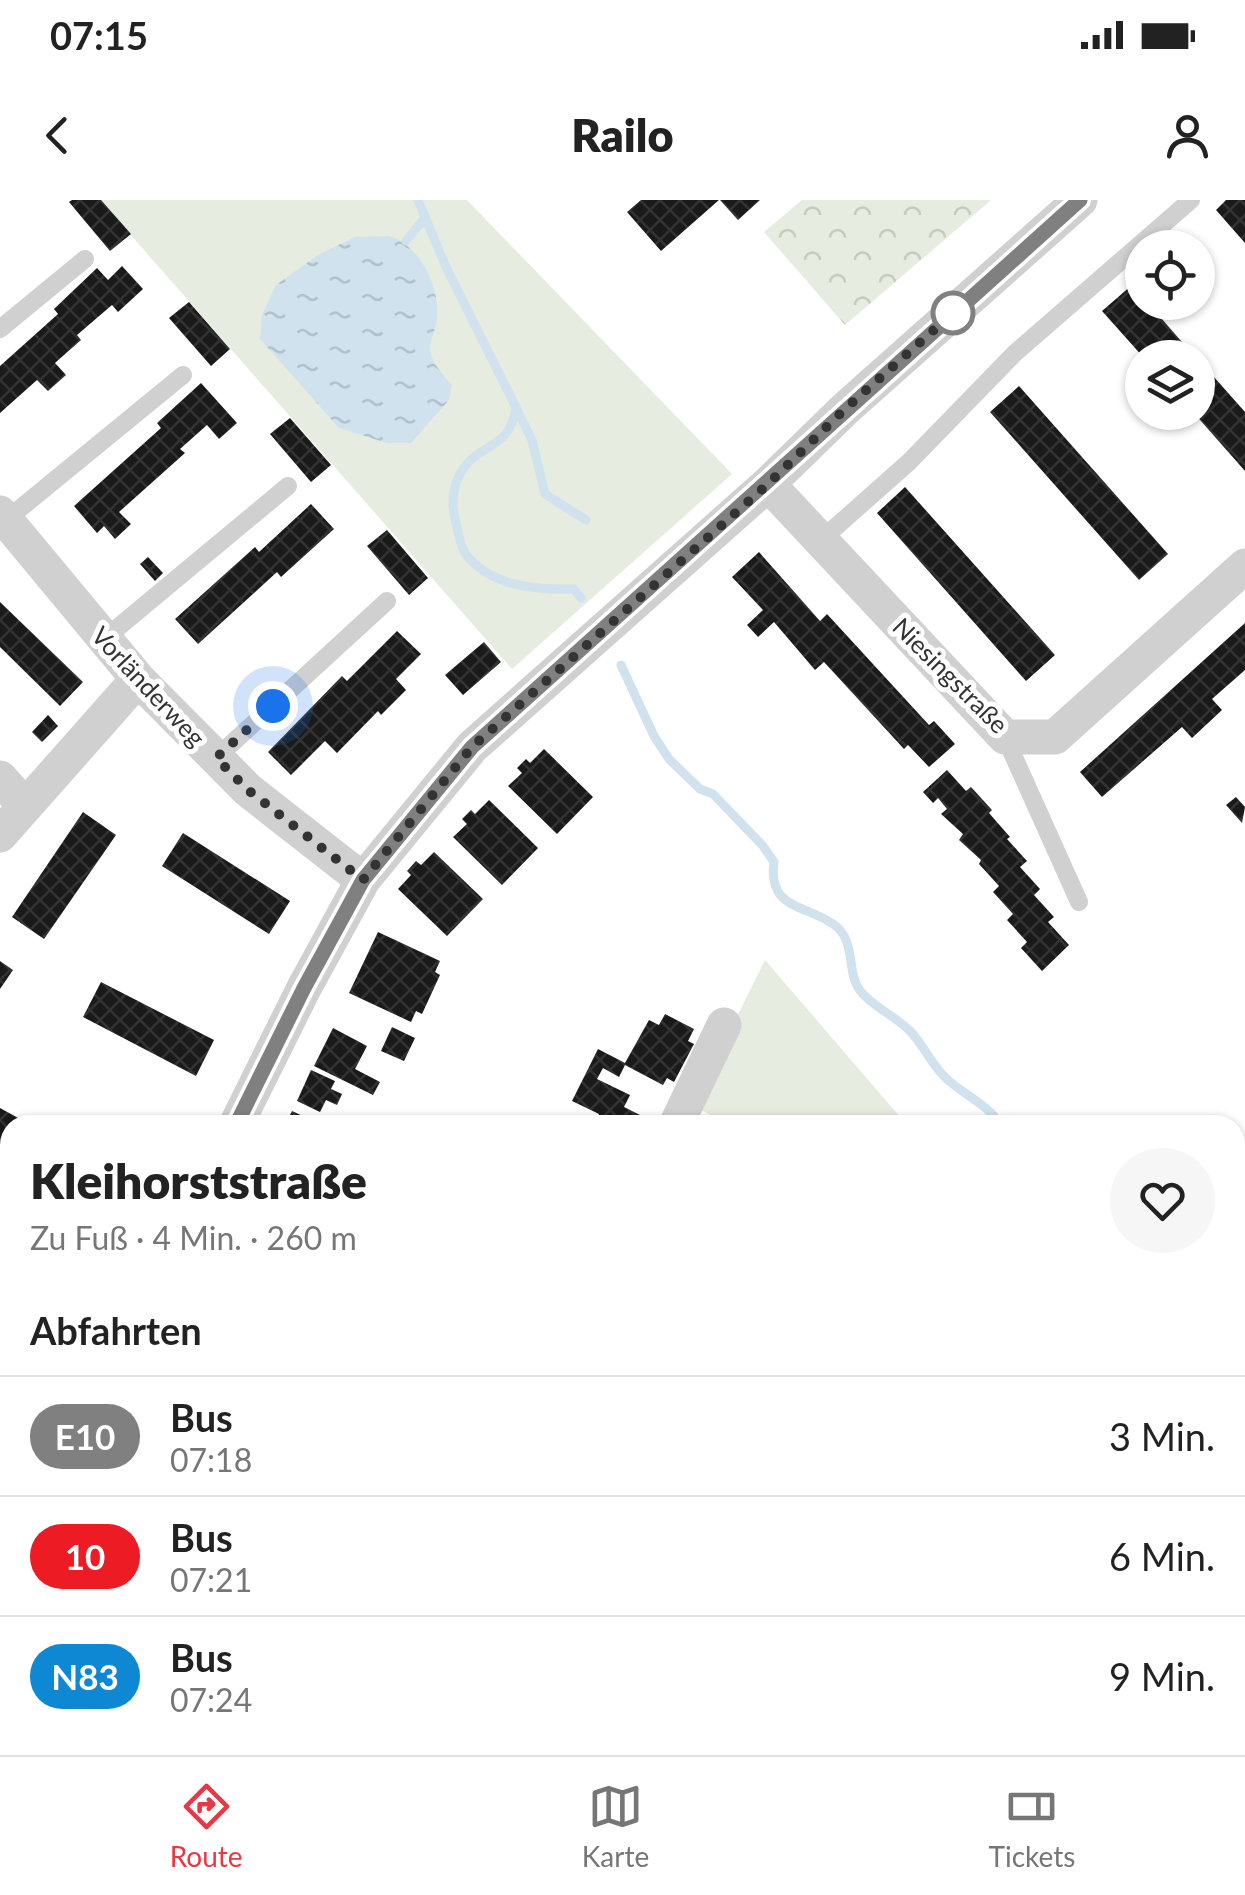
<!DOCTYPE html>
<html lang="de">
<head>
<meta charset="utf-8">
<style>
	body { margin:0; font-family:Lato,sans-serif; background:#f6f6f6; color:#222; height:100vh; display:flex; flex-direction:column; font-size:38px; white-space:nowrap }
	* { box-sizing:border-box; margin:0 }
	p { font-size:32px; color:#767676 }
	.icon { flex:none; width:55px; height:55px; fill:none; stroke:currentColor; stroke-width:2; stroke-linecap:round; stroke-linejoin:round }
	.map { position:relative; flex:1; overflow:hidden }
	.panel { position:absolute; left:0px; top:915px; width:1245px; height:640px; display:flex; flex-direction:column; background:#fff; border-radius:30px 30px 0 0; box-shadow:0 2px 8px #0004 }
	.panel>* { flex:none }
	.badge { padding:0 20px; border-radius:32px; font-size:35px; line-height:65px }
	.tools { position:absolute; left:1125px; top:30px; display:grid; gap:20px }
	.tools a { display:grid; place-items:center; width:90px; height:90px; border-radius:50%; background:#fff; box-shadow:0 2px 8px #0004; font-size:50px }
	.you { position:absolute; width:50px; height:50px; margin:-25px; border:8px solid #fff; border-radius:50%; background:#1a73e8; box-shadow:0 0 0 15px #1a73e833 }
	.map>.badge { position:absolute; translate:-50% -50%; box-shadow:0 0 0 5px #fff }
	h2 { padding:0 30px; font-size:38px; line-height:90px }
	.round { display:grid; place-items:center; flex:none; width:105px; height:105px; border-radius:52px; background:#f6f6f6 }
	.head { display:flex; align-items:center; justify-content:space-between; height:170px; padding:0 30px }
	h1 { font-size:48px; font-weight:800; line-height:75px }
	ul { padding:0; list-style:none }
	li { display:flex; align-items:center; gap:30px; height:120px; padding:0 30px; border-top:2px solid #e0e0e0 }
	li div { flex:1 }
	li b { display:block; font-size:38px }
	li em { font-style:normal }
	li .badge { min-width:110px; font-weight:700; text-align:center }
	.status { display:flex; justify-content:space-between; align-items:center; height:70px; padding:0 50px; background:#fff; direction:ltr }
	.status svg { height:28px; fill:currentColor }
	header { display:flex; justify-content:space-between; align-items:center; height:130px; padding:0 30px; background:#fff; font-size:45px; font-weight:800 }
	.tab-bar { display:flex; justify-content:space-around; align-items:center; height:140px; border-top:2px solid #e0e0e0; background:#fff; font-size:28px; color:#767676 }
	.tab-bar a { display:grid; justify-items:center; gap:5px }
	.tab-bar .selected { color:#e63946 }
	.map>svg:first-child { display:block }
	.forest { fill:url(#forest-crowns) }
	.park { fill:#e6ecdf }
	.water { fill:url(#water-ripples) }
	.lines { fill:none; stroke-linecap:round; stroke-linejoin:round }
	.stream { stroke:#cfe2ee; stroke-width:9 }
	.building { fill:url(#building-cross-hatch) }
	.service { stroke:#d0d0d0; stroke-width:18 }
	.minor { stroke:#d0d0d0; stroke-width:35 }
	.line-casing { stroke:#fff; stroke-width:22 }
	.line { stroke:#808080; stroke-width:15 }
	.walk { stroke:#333; stroke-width:10; stroke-dasharray:0 18 }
	.stop-dot { fill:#fff; stroke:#808080; stroke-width:5 }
	.labels { text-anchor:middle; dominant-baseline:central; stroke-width:10; stroke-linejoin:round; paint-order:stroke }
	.street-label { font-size:25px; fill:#333; stroke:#fff }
</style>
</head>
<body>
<div class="status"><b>07:15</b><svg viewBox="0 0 49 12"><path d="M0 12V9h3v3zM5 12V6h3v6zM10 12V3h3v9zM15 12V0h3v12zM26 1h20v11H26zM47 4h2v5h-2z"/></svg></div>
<header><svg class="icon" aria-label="back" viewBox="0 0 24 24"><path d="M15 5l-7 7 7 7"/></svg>Railo<svg class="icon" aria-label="person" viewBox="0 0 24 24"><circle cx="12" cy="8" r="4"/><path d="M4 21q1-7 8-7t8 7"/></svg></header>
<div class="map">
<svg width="1245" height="1555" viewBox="0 0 1245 1555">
	<defs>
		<pattern id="forest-crowns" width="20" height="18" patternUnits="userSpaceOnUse" patternTransform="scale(2.5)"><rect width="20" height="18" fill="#e6ecdf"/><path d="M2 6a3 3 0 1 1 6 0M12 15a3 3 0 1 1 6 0" fill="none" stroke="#c6cbc0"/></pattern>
		<pattern id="water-ripples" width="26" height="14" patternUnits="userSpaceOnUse" patternTransform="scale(2.5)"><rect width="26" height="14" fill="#cfe2ee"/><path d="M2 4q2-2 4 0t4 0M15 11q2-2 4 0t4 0" fill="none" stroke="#b2c2cd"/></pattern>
		<pattern id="building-cross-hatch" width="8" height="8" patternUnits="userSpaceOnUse" patternTransform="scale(2.5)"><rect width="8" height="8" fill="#1a1a1a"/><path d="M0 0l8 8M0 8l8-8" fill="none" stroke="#333"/></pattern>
	</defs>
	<rect width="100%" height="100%" fill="#fff"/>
	<path class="forest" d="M802 0H991L845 125 764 32Z
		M1245 1251V1555H1112L1098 1545H1235V1267Z"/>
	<path class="park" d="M100 0H467L732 274 512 469Z
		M765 760 907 925H727L693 905Z"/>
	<path class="water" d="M389 36C421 46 440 87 437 119 436 129 429 142 430 151 432 164 444 176 452 185L449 200 411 243H387L339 228 260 139 262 115 276 85 318 55 355 37Z"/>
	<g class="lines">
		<path class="stream" d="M418 0 445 65 532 240 545 294 586 320
			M406 41 424 19
			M516 207C510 252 478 241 460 274 451 290 452 310 457 327 459 336 461 349 467 356 493 387 537 390 574 389L581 398
			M621 465 654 536 669 559 700 589 713 594 763 646 774 662C767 712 810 704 837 727 856 744 846 773 861 792 874 807 896 817 910 831 924 845 932 867 948 880 966 896 987 904 1001 925
			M1128 1555 1131 1545"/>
	</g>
	<path class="building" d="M72 0H101L131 34 110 51 69 2Z
		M641 0H719L661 51 627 12Z
		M720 0H760L738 20Z
		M1226 0H1245V43L1216 10Z
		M122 66 143 89 118 112 112 105 77 135 81 140 55 163 66 175 48 191 37 180 0 213V166L58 114 54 109 97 68 108 80Z
		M1132 85 1142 97V102H1147L1196 158H1144L1102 111Z
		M189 102 230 149 211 166 169 118Z
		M1198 159 1245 212V271L1193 212H1198Z
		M201 183 237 223 219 239 207 225 180 249 185 253 119 312 131 324 115 339 104 326 97 333 74 306 161 228 157 223Z
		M1019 186 1168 354 1139 380 990 212Z
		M290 218 331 265 311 282 270 234Z
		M905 287 1055 455 1026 481 877 313Z
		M311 304 334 329 281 377 277 372 198 444 175 419 255 347 259 352Z
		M387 330 428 378 409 395 367 346Z
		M759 352 820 421 827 414 929 525 934 521 955 544 929 567 908 545 904 549 824 462 815 470 774 422 758 437 747 425 763 410 732 377Z
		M148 357 163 373 155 381 140 364Z
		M0 402 83 482 60 506 0 447Z
		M1245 423V470L1212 499 1222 510 1192 538 1182 527 1102 597 1080 572Z
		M397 431 421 454 396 479 406 490 381 515 378 511 337 553 325 541 291 575 268 552 342 476 347 481Z
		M484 442 501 462 463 495 445 475Z
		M48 515 58 526 42 542 32 532Z
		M544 549 593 597 557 634 508 586 522 573 517 568 526 559 530 563Z
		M947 570 966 591 971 587 992 610 989 613 1010 637 1007 639 1027 661 1020 667 1040 689 1034 695 1054 717 1048 722 1069 745 1042 771 1021 748 1027 742 1007 720 1013 714 993 692 999 686 979 664 981 660 959 640 963 634 941 614 947 609 938 598 933 603 923 592Z
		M1236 597 1245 607 1242 623 1226 605Z
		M489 600 538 648 502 685 453 637 467 624 462 619 471 610 475 614Z
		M83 612 116 635 44 739 12 717Z
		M183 633 290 701 269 734 162 666Z
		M434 652 483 699 447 736 398 689 411 675 407 671 416 661 421 665Z
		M378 732 440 761 435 772 440 775 422 814 416 811 411 822 349 793Z
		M0 761 13 770 0 789Z
		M101 782 214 840 196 876 83 817Z
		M665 814 694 829 688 841 694 844 674 882 667 878 663 885 625 865 619 877 603 868 597 879 630 895 624 907 650 920 648 925H594L599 914 572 901 598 849 625 863 649 820 659 825Z
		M392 827 415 838 404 861 381 851Z
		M333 828 367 846 355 869 380 882 373 895 314 866Z
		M311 870 335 881 331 889 342 894 337 905 326 900 320 912 297 901Z
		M0 908 31 925H10V958L0 953Z
		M292 911 322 925H285Z
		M0 1087 10 1092V1137L0 1132Z
		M10 1498V1527L0 1522Z
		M0 1534 10 1540V1545H15L9 1555H0Z
		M139 1545H149L159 1551 156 1555H132Z
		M222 1545H253L258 1549 254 1555H236Z
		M265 1545H338L352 1555H279Z
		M519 1545H569L564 1555H538Z
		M706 1545H729L742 1555H700Z
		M947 1545H1001L995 1555H955Z
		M1041 1545H1049L1067 1555H1036Z"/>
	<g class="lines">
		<path class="service" d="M0 129 85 59
			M6 320 183 175
			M821 340 909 262 1015 153 1191 0
			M104 439 288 286
			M1005 537 1079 702
			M216 558 387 401"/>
		<path class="minor" d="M768 284 1005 537H1055L1245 366
			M0 313 138 479 248 590 363 680
			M0 578 25 606
			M0 635 138 479
			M236 925 304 788 363 680 472 547 768 284 845 209 1080 0
			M676 925 724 825
			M0 1199 10 1202
			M0 1305 10 1309
			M0 1415 10 1394
			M792 1545 810 1555
			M182 1555 191 1545
			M645 1555 650 1545"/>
	</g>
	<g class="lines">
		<defs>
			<path id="line" d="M236 925 304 788 363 680 472 547 1080 0"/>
		</defs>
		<use href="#line" class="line-casing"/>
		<use href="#line" class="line"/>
		<path class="walk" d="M273 506 216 558 248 590 363 680 472 547 768 284 845 209 953 113"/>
	</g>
	<circle class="stop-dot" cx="953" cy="113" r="20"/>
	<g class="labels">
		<g class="street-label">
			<text transform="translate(951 475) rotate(45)">Niesingstraße</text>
			<text transform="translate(149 486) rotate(47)">Vorländerweg</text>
		</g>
	</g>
</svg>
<div class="tools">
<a><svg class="icon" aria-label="locate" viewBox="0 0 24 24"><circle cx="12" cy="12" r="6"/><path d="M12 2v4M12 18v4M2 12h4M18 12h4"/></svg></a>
<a><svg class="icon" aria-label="layers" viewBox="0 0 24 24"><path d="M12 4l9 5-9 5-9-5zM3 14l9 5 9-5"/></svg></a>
</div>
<div class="you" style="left:273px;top:506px"></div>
<section class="panel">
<div class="head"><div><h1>Kleihorststraße</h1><p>Zu Fuß · 4 Min. · 260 m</p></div><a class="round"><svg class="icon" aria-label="heart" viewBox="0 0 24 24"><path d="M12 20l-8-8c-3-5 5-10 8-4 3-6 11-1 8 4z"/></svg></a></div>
<h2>Abfahrten</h2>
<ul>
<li><span class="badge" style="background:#808080;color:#fff">E10</span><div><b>Bus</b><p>07:18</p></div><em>3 Min.</em></li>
<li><span class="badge" style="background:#ed1c24;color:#fff">10</span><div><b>Bus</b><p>07:21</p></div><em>6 Min.</em></li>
<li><span class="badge" style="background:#0e88d3;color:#fff">N83</span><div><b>Bus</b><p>07:24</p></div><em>9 Min.</em></li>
</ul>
</section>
</div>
<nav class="tab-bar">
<a class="selected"><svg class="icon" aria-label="directions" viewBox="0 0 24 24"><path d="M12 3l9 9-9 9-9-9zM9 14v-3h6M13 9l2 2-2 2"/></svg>Route</a>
<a><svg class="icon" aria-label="map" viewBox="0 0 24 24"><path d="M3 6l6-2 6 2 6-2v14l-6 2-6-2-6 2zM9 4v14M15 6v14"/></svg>Karte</a>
<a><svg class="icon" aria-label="tickets" viewBox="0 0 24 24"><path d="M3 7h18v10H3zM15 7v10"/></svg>Tickets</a>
</nav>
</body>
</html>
